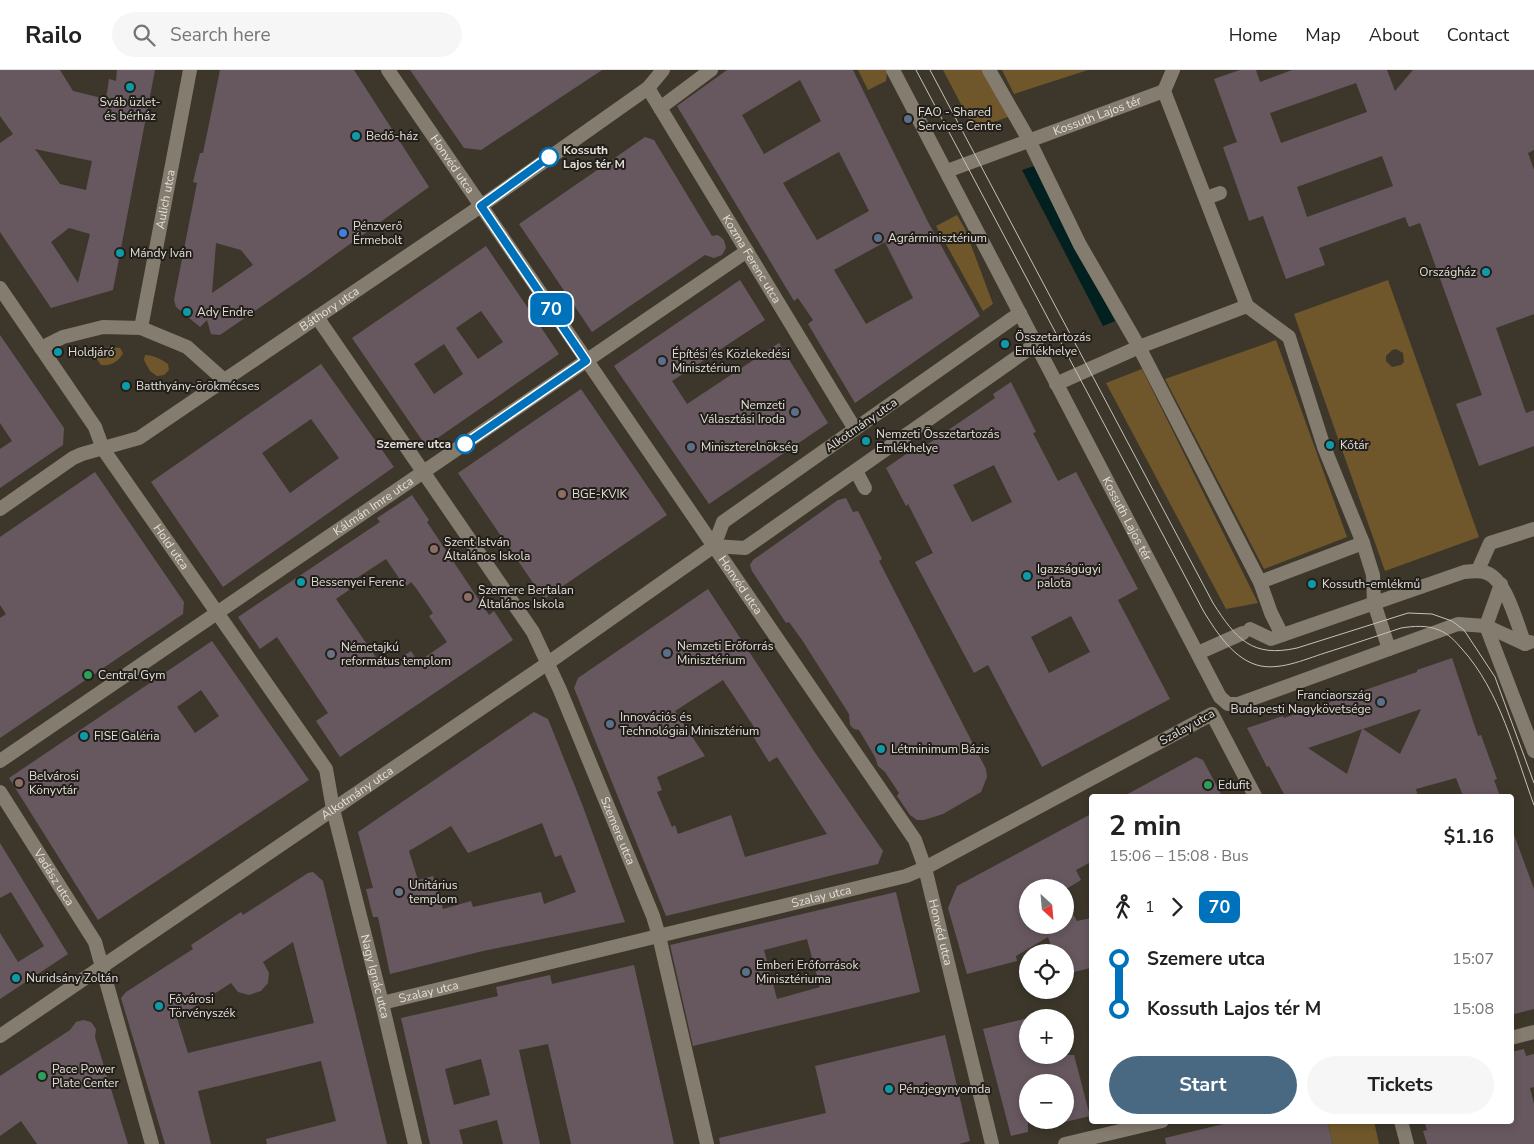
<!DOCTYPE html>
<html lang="en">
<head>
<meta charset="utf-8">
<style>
	body { margin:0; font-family:"Nunito Sans",sans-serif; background:#f6f6f6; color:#222; height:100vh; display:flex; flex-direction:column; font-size:19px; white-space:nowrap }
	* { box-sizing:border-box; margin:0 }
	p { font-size:16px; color:#767676 }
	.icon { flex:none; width:28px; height:28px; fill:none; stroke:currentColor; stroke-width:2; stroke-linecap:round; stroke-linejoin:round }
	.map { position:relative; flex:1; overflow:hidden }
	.sheet { position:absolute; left:1089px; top:724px; width:425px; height:330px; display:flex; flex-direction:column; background:#fff; border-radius:5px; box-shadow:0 2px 8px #0003 }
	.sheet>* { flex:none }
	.badge { padding:0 10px; border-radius:8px; font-size:18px; line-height:32px }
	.needle { width:32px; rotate:154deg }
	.fabs { position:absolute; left:1019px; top:809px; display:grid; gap:10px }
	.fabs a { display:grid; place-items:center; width:55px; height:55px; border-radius:50%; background:#fff; box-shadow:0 2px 8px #0003; font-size:25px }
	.map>.badge { position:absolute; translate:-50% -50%; box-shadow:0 0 0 2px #fff }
	.legs { display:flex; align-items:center; gap:8px; height:55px; padding:0 20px; font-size:16px }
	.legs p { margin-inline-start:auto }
	.summary { display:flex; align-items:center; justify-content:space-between; height:85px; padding:0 20px }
	h1 { font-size:28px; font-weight:700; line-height:38px }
	.primary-button { display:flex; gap:10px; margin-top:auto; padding:10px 20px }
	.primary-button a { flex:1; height:58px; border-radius:30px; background:#496982; color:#fff; font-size:20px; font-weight:700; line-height:58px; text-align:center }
	.primary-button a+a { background:#f6f6f6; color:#222 }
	ul { padding:0 20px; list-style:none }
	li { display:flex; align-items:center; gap:18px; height:50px; font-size:19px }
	li i { display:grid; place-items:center; width:8px; height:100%; margin:0 6px; background:currentColor }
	li i::after { content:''; width:12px; height:12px; margin:-6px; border:4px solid; border-radius:50%; background:#fff }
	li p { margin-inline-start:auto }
	li:first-child i { background:linear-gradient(#0000 50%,currentColor 0) }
	li:last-child i { background:linear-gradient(currentColor 50%,#0000 0) }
	header { display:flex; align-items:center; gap:30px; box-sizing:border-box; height:70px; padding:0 25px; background:#fff; border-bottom:1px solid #e0e0e0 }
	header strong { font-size:24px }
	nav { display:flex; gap:28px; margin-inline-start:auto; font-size:18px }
	.search { width:350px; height:45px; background:#f6f6f6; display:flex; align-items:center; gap:12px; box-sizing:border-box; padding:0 18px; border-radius:28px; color:#767676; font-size:19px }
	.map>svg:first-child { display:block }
	.green { fill:#70572b; fill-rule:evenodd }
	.water { fill:#032020 }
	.building { fill:#67585f; fill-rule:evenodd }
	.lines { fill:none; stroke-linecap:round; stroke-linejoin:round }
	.pedestrian { stroke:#847c6e; stroke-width:14 }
	.minor { stroke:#847c6e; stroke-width:14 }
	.tram { stroke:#c6c1b9; stroke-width:1 }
	.line-1-casing { stroke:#fff; stroke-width:11 }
	.line-1 { stroke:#0072bc; stroke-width:8 }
	.culture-dot { fill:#0f9aa8; stroke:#221e19; stroke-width:2 }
	.service-dot { fill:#5c6f8a; stroke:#221e19; stroke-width:2 }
	.stop-1-dot { fill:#fff; stroke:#0072bc; stroke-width:2.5 }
	.shop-dot { fill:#3f7fe0; stroke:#221e19; stroke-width:2 }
	.education-dot { fill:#8d6e63; stroke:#221e19; stroke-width:2 }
	.worship-dot { fill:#6b7280; stroke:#221e19; stroke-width:2 }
	.leisure-dot { fill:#2e9e5b; stroke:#221e19; stroke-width:2 }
	.labels { text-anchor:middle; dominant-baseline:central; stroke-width:4; stroke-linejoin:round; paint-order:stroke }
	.poi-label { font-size:12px; fill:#e4dfd8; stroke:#221e19; text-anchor:start }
	.street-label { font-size:12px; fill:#e4dfd8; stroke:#221e19 }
	.stop-label { font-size:12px; font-weight:bold; fill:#e4dfd8; stroke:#221e19; text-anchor:start }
</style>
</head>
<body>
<header>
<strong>Railo</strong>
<div class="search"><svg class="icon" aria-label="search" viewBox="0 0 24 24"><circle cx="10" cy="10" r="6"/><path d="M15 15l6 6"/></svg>Search here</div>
<nav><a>Home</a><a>Map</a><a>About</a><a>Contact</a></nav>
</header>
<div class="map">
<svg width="1534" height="1074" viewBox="0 0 1534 1074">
	<rect width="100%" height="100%" fill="#3d372b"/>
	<path class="green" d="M858 0H886L887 2 886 11 868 20Z
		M943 0H984L1008 47 974 59Z
		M1002 0H1088L1014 24Z
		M957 145 965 159 993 234 983 241 936 156Z
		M1388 210 1479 467 1385 501 1294 244ZM1396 279 1403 283 1404 292 1401 295 1392 297 1386 291V286L1392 280Z
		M1276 270 1347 467 1264 499 1165 309Z
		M109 277 120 278 123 283C119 292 110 296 101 295L96 288V281L98 279Z
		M145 285C153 285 161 289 168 294L169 300 164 305 157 306 150 301 144 290Z
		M1142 299 1258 533 1226 539 1106 313Z
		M1327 1051H1374L1379 1074H1333Z"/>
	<path class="water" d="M1034 96 1115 251 1103 256 1022 100Z"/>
	<path class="building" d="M0 0H60L73 21 106 29 109 9 116 11 117 0H155L113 220 51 238 0 162V73L13 64 0 46ZM35 79 92 91 86 120 60 114ZM69 158 90 164 78 213 51 172Z
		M220 0H354L429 117 307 205 220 265 211 264 207 250 200 257 176 237 174 230 197 113 193 112 200 83H203ZM216 173 241 180 253 195 212 223Z
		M410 0H602L481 80 464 78Z
		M727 0H853L928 152 980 246 855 333 808 254 813 250 798 228 794 231 677 36ZM800 10 821 51 764 84 742 45ZM839 82 869 141 817 170 783 113ZM885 172 913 228 866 254 834 200Z
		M1240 0H1256L1260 12 1292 0H1387L1395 21 1413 0H1534V80L1528 83 1534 100V244L1496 258 1526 343 1534 340V376L1479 396 1456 334 1482 325 1420 153 1409 157 1405 147 1319 178 1325 195 1286 209 1263 146 1249 151 1223 77 1237 72 1214 9ZM1356 13 1367 42 1281 73 1270 43ZM1382 86 1393 116 1307 147 1297 117Z
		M645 67 654 70 712 166 718 165 724 170 726 178 722 185 714 188 705 185 592 262 519 154Z
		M486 176 559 284 426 376 352 268ZM481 241 503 272 478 289 456 258ZM444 274 463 304 434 324 414 294Z
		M740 210 765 250 672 311 687 334 779 273 828 353 709 434 614 296Z
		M0 265 64 358 63 375 0 418V379L12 371 0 353Z
		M321 294 394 397 223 517 151 412ZM311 349 339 388 290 423 262 383Z
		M1011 312 1036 362 1033 363 1058 411 1076 402 1138 519 1118 530 1170 629 1042 697 988 595 974 603 915 492 933 483 908 434 906 436 886 398 912 380 915 383 995 328 993 324ZM994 395 1012 432 972 452 953 415ZM1071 546 1090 582 1049 603 1031 567Z
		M581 319 667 445 544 529 458 403Z
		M95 402 184 532 183 544 0 668V548L6 544 0 535V467Z
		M412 425 429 450 427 452 489 545 494 541 513 570 340 687 316 651 328 643 277 567 260 579 238 547 380 452 377 448ZM386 489 405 517 411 512 416 518 433 543 429 546 447 572 418 592 411 581 384 599 336 529 349 520 346 515Z
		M846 428 853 442 858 441 882 489 879 491 986 699 987 707 981 722 943 744 924 750H917L910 745 897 726 899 723 885 702 878 696 875 687 859 660 854 659 850 655 849 644 802 570 789 552 786 553 752 501 750 495 753 490 838 430Z
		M708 519 816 684 883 781 878 794 666 846 574 618 578 608ZM723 610 756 660 751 663 769 692 777 687 827 764 745 787 731 745 678 764 675 755 672 757 657 722 662 720 657 707 705 686 675 641Z
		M212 571 309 710 98 850 9 708ZM201 620 219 646 195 663 177 637Z
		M1452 588 1478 666 1481 665 1497 709 1494 710 1500 726H1463L1456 708 1416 719 1418 726H1285L1269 696 1267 697 1247 658 1283 646 1284 648 1417 602V600ZM1421 639 1400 684 1363 659ZM1362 659 1347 704 1308 678 1352 663Z
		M534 642 548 649 582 734 625 852 483 881 390 904 378 847H373L366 819 373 818 358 762ZM542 753 555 787 561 785 576 822 544 834 541 822 473 837 471 831 443 839 433 806 418 810 409 781 451 756 468 783Z
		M1196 687 1203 690 1222 726H1124Z
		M1091 744V792L1076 800 1081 810 1068 818H1028V855H1065V830L1077 851 1091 848V898L1065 904V882H1053L1048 867 1016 886 1017 891 967 904 948 838 957 816Z
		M1511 762H1513L1534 819V939L1511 945Z
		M0 773 68 884 0 929V863L18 892 44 876 11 822 0 828Z
		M313 802 323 811 387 1074H267L266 1069 336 1051 321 991 198 1021 211 1074H165L121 928 126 922 193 879 191 875 241 842 243 845 308 803ZM293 872 314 953 188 983 177 948 231 913 238 922 249 925 261 921 268 913 269 903 263 892Z
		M896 822 920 922 693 976 670 875ZM807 869 820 917 777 929 764 880Z
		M634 895 674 1074H571L548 974 519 980 540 1074H503L497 1050 459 1060 463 1074H430L401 948 498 926 496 917 550 905 552 914ZM481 989 490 1025 454 1035 445 999Z
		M1028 948V985H1074L1090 1046 1065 1052V1012H1028V1062L1011 1066 983 959Z
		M83 950 91 952 96 959 95 967 128 1074H37L21 1051 0 1066V1006L70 960 76 952Z
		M945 965 970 1071 959 1074H720L719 1068 826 1043 815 996Z
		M1524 979 1526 986 1534 984V1017L1530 1018 1534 1034V1074H1427L1423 1061 1427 1060 1424 1051H1511V982Z
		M1236 1051H1327L1333 1074H1166L1165 1068Z"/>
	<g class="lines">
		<g class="pedestrian">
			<path id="s1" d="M893 0 1220 627 1228 634H1238L1458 554 1486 556 1525 574"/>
			<path d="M989 0 1029 70 1080 175 1139 277 1260 512 1271 543 1282 565"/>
			<path d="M1164 21 1173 0"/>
			<path d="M660 38 711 0"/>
			<path id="s2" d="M947 101 1164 21 1247 236 1139 277 1056 314"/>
			<path d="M1206 128 1220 123"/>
			<path d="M1247 236 1289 267 1324 377 1363 473 1373 505 1374 533 1389 579"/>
			<path d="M1020 243 723 452 714 476 745 478 1036 274"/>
			<path d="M842 338 855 359"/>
			<path d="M856 401 865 418"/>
			<path d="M1478 500 1490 473 1534 459"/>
			<path d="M1260 512 1363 473"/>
			<path d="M1501 514 1486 556 1534 681"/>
			<path d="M1250 559 1271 569 1464 502C1472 501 1480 500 1487 503 1507 511 1517 555 1525 574L1530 572"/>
			<path d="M1198 583 1243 563"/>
		</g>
		<g class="minor">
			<path id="s3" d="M388 0 915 770 925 798 992 1074"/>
			<path id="s4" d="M648 18 842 338"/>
			<path id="s5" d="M0 218 95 357 103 379 326 699 333 739 382 933 415 1074"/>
			<path id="s6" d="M317 247 533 562 560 620 653 846 659 866 707 1074"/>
			<path id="s7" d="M141 258 190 0"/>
			<path d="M41 278 63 267 103 257 141 258 187 277 224 310"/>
			<path id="s8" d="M0 439 73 388 82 384 139 368 481 136 648 18 663 0"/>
			<path id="s9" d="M0 691 747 181"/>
			<path id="s10" d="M0 722 95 872 152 1074"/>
			<path id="s11" d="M382 933 906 806 925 798 1212 644 1255 726"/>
			<path id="s12" d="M0 966 548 593 714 476"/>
			<path d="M1511 968 1534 962"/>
			<path d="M1401 1051 1407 1074"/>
			<path d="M1065 1074 1162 1051"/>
		</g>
		<path class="tram" d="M916 0 1204 542C1217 563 1235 591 1261 596 1283 600 1308 588 1328 582 1353 574 1377 566 1401 558 1414 556 1427 555 1439 560 1449 564 1455 571 1462 579 1500 621 1515 683 1534 735
			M930 0 1213 533C1236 569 1252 588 1297 578L1408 543 1432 544 1452 551 1464 560 1495 607 1534 713"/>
	</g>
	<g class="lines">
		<defs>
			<path id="line-1" d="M465 374 586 291 481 136 549 87"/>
		</defs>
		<use href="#line-1" class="line-1-casing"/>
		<use href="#line-1" class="line-1"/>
	</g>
	<g class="culture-dot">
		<circle cx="130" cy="17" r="5"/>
		<circle cx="356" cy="66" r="5"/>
		<circle cx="120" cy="183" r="5"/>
		<circle cx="1486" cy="202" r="5"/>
		<circle cx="187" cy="242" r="5"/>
		<circle cx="1005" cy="274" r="5"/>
		<circle cx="58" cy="282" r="5"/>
		<circle cx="126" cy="316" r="5"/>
		<circle cx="866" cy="371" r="5"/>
		<circle cx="1330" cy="375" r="5"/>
		<circle cx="1027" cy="506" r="5"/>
		<circle cx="301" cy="512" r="5"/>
		<circle cx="1312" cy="514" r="5"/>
		<circle cx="84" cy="666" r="5"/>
		<circle cx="881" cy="679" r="5"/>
		<circle cx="16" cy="908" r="5"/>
		<circle cx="159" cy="936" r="5"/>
		<circle cx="889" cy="1019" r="5"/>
	</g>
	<g class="service-dot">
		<circle cx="908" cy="49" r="5"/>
		<circle cx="878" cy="168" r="5"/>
		<circle cx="662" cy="291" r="5"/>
		<circle cx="795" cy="342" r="5"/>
		<circle cx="691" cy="377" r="5"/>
		<circle cx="667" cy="583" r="5"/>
		<circle cx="1381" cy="632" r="5"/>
		<circle cx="610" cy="654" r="5"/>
		<circle cx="746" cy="902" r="5"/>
	</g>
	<g class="stop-1-dot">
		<circle cx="549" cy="87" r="9"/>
		<circle cx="465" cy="374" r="9"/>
	</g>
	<circle class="shop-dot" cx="343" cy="163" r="5"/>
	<g class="education-dot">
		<circle cx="562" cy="424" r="5"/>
		<circle cx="434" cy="479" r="5"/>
		<circle cx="468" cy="527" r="5"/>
		<circle cx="19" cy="713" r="5"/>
	</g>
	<g class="worship-dot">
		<circle cx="331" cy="584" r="5"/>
		<circle cx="399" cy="822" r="5"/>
	</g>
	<g class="leisure-dot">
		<circle cx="88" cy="605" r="5"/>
		<circle cx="1208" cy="715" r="5"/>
		<circle cx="42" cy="1006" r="5"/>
	</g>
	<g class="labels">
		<g class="poi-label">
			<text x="130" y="32" text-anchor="middle">Sváb üzlet-<tspan x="130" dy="14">és bérház</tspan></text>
			<text x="918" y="42">FAO - Shared<tspan x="918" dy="14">Services Centre</tspan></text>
			<text x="366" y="66">Bedő-ház</text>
			<text x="353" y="156">Pénzverő<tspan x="353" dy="14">Érmebolt</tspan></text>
			<text x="888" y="168">Agrárminisztérium</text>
			<text x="130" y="183">Mándy Iván</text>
			<text x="1476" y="202" text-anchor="end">Országház</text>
			<text x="197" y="242">Ady Endre</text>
			<text x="1015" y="267">Összetartozás<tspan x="1015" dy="14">Emlékhelye</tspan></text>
			<text x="68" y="282">Holdjáró</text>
			<text x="672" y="284">Építési és Közlekedési<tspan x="672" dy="14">Minisztérium</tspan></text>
			<text x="136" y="316">Batthyány-örökmécses</text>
			<text x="785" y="335" text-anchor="end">Nemzeti<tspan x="785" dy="14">Választási Iroda</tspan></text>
			<text x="876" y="364">Nemzeti Összetartozás<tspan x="876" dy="14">Emlékhelye</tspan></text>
			<text x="1340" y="375">Kőtár</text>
			<text x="701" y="377">Miniszterelnökség</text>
			<text x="572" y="424">BGE-KVIK</text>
			<text x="444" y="472">Szent István<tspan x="444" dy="14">Általános Iskola</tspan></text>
			<text x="1037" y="499">Igazságügyi<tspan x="1037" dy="14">palota</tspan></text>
			<text x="311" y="512">Bessenyei Ferenc</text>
			<text x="1322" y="514">Kossuth-emlékmű</text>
			<text x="478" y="520">Szemere Bertalan<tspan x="478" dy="14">Általános Iskola</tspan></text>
			<text x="677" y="576">Nemzeti Erőforrás<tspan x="677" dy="14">Minisztérium</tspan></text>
			<text x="341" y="577">Németajkú<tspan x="341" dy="14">református templom</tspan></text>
			<text x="98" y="605">Central Gym</text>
			<text x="1371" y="625" text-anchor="end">Franciaország<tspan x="1371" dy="14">Budapesti Nagykövetsége</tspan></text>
			<text x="620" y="647">Innovációs és<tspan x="620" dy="14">Technológiai Minisztérium</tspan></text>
			<text x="94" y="666">FISE Galéria</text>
			<text x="891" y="679">Létminimum Bázis</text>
			<text x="29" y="706">Belvárosi<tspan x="29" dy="14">Könyvtár</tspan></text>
			<text x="1218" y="715">Edufit</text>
			<text x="409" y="815">Unitárius<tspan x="409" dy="14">templom</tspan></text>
			<text x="756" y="895">Emberi Erőforrások<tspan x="756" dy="14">Minisztériuma</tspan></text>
			<text x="26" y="908">Nuridsány Zoltán</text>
			<text x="169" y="929">Fővárosi<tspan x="169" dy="14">Törvényszék</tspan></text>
			<text x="52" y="999">Pace Power<tspan x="52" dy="14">Plate Center</tspan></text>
			<text x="899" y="1019">Pénzjegynyomda</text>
		</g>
		<g class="street-label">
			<text stroke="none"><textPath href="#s2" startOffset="160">Kossuth Lajos tér</textPath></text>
			<text stroke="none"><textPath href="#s3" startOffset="114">Honvéd utca</textPath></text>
			<text stroke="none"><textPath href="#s7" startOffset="131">Aulich utca</textPath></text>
			<text stroke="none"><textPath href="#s4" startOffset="200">Kozma Ferenc utca</textPath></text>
			<text stroke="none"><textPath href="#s8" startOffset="388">Báthory utca</textPath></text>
			<text transform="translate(861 355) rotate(-35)">Alkotmány utca</text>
			<text stroke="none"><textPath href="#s9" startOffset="452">Kálmán Imre utca</textPath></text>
			<text stroke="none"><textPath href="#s1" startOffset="506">Kossuth Lajos tér</textPath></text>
			<text stroke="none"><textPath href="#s5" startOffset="311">Hold utca</textPath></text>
			<text stroke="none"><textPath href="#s3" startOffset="624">Honvéd utca</textPath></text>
			<text transform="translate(1187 657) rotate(-29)">Szalay utca</text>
			<text stroke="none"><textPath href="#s12" startOffset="432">Alkotmány utca</textPath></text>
			<text stroke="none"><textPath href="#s6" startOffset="598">Szemere utca</textPath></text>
			<text stroke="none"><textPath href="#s10" startOffset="101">Vadász utca</textPath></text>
			<text stroke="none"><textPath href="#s11" startOffset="452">Szalay utca</textPath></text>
			<text stroke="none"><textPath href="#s3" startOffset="1029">Honvéd utca</textPath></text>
			<text stroke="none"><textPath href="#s5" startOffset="795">Nagy Ignác utca</textPath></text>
			<text stroke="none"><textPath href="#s11" startOffset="48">Szalay utca</textPath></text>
		</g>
		<g class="stop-label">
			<text x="563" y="80">Kossuth<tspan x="563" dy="14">Lajos tér M</tspan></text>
			<text x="451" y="374" text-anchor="end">Szemere utca</text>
		</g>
	</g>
</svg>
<div class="fabs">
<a><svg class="needle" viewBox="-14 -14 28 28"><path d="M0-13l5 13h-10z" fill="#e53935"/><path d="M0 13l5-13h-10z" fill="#767676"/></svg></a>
<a><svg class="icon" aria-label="locate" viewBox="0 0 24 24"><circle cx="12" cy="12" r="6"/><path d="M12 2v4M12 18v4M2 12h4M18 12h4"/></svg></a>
<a>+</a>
<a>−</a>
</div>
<b class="badge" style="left:551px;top:239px;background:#0072bc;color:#fff">70</b>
<section class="sheet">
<div class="summary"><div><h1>2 min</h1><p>15:06 – 15:08 · Bus</p></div><b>$1.16</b></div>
<div class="legs"><svg class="icon" aria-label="walk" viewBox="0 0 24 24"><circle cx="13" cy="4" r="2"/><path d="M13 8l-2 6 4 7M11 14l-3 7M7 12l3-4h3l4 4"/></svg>1<svg class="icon" aria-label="forward" viewBox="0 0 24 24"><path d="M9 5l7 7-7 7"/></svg><b class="badge" style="background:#0072bc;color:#fff">70</b></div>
<ul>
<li><i style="color:#0072bc"></i><b>Szemere utca</b><p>15:07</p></li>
<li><i style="color:#0072bc"></i><b>Kossuth Lajos tér M</b><p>15:08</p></li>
</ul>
<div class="primary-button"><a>Start</a><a>Tickets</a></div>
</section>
</div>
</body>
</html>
